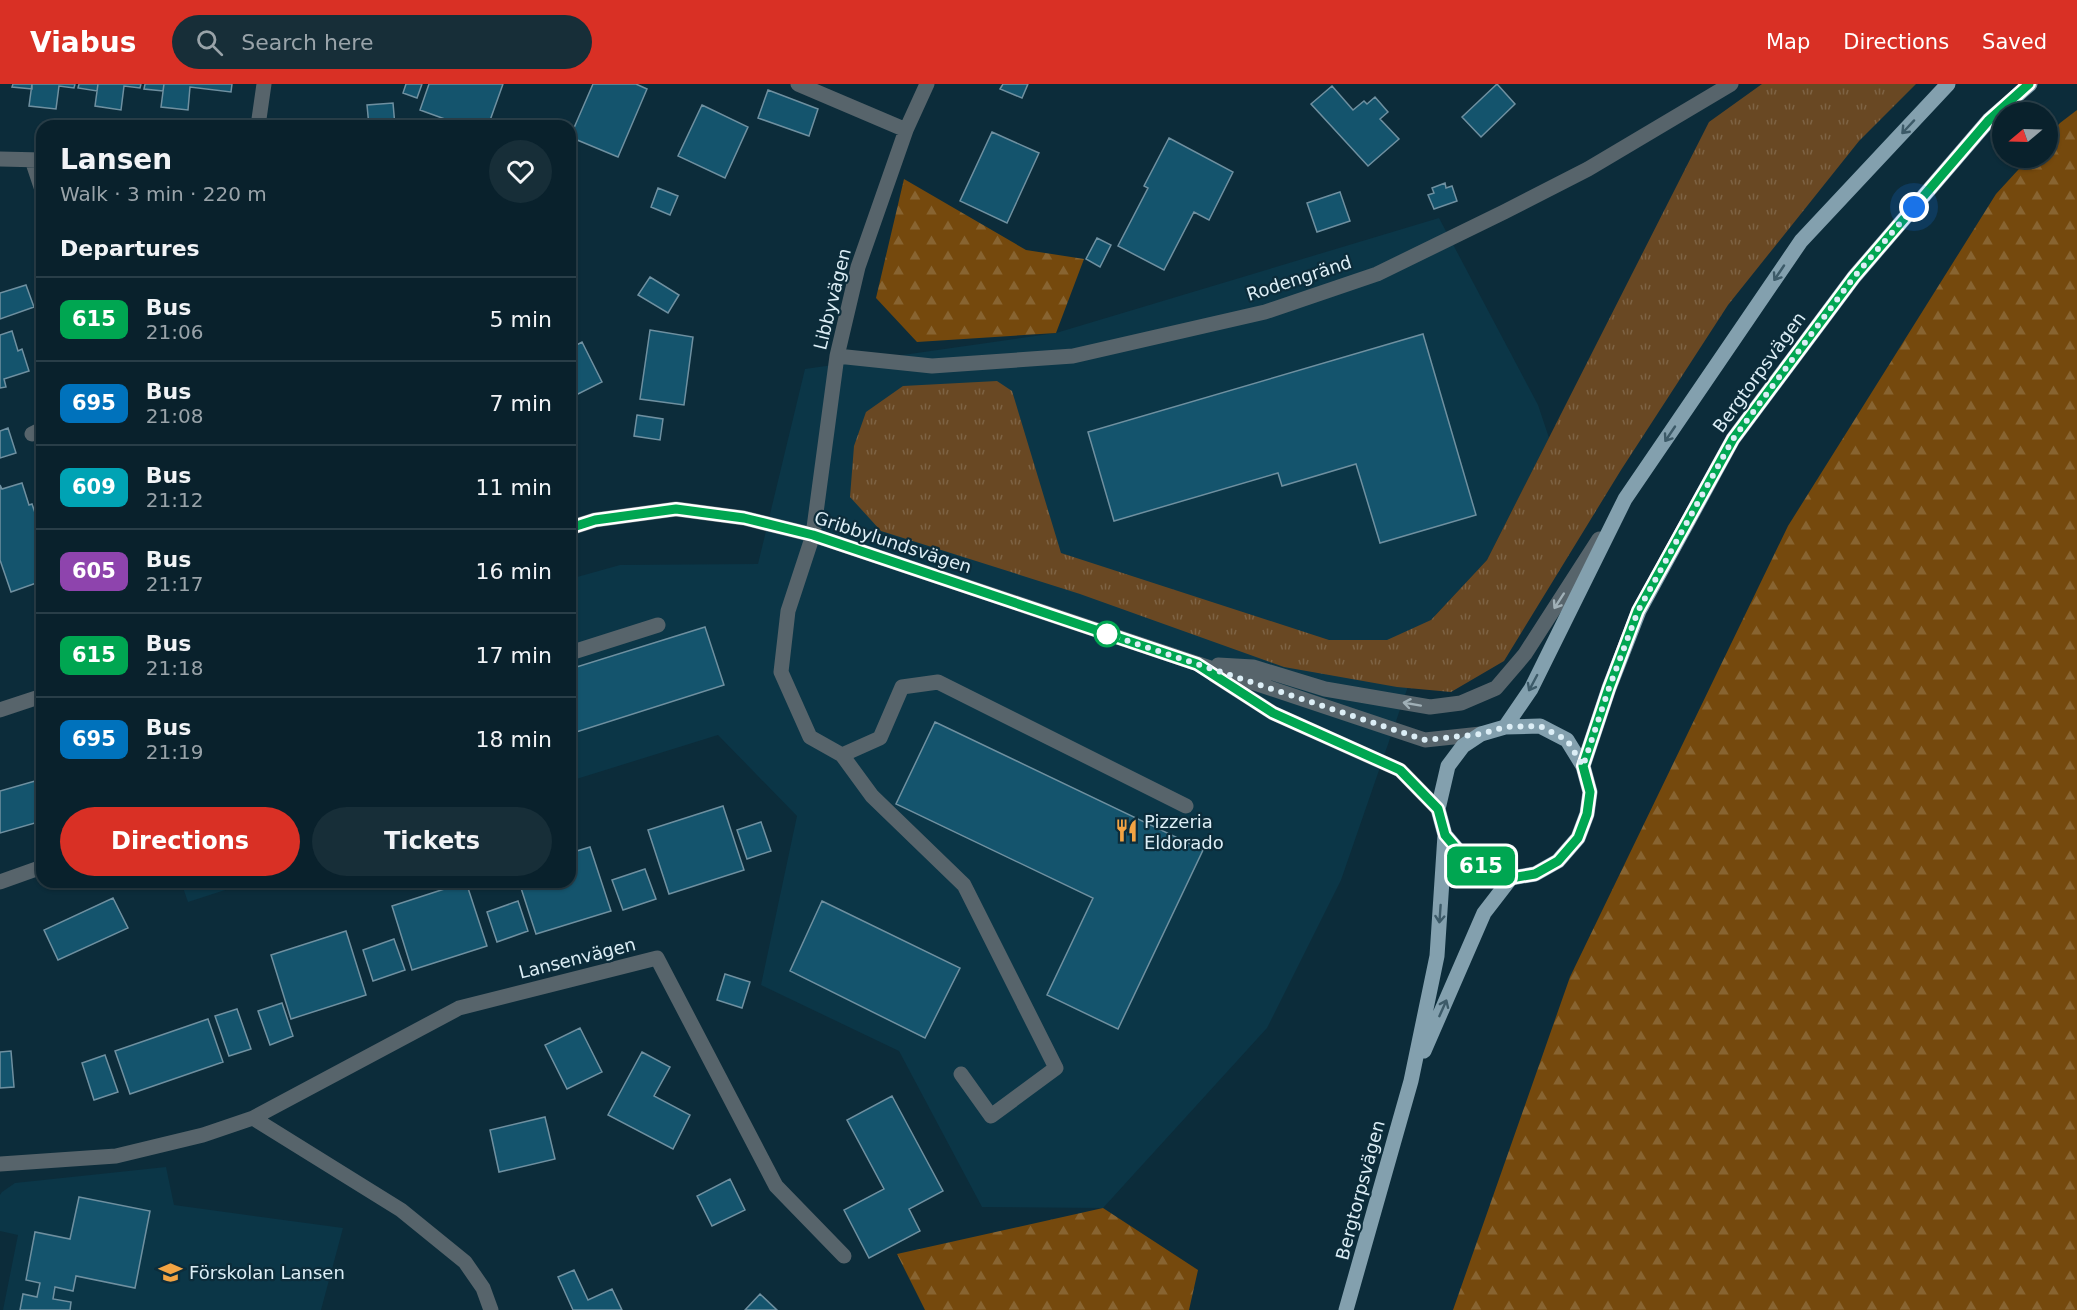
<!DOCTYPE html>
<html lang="en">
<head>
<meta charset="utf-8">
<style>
	body { margin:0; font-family:"DejaVu Sans",sans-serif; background:#172e38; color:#f1f3f6; height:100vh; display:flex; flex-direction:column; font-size:22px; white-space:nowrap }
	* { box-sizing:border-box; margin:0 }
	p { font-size:20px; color:#99a3a9 }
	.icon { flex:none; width:33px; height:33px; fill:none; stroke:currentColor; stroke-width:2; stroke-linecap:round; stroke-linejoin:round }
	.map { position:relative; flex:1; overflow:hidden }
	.panel { position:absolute; left:36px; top:36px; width:540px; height:768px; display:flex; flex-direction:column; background:#09212c; border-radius:18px; box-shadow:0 2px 4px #0004,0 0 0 2px #293e48 }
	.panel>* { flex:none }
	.badge { padding:0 12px; border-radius:9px; font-size:21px; line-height:39px }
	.needle { width:39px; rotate:251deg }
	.fabs { position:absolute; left:1992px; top:18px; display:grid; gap:12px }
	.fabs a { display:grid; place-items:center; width:66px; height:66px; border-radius:50%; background:#09212c; box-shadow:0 2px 4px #0004,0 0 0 2px #293e48; font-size:30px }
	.you { position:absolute; width:30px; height:30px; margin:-15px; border:4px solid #fff; border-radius:50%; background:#1a73e8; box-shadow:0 0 0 9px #1a73e833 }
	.map>.badge { position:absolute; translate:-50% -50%; box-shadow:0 0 0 3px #fff }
	h2 { padding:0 24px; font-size:22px; line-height:54px }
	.round { display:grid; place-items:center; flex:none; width:63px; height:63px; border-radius:32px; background:#172e38 }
	.summary { display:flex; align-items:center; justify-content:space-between; height:102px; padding:0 24px }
	h1 { font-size:28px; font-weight:700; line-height:45px }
	.button { display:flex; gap:12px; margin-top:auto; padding:12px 24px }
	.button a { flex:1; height:69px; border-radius:36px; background:#d93025; color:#fff; font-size:24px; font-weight:700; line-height:69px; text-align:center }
	.button a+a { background:#172e38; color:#f1f3f6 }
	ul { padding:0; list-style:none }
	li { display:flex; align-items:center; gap:18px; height:84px; padding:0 24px; border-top:2px solid #293e48 }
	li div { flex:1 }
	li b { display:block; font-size:22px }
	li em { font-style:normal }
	li .badge { min-width:66px; font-weight:700; text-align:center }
	header { display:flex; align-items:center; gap:36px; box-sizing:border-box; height:84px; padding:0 30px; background:#d93025; color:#fff }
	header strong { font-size:28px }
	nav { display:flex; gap:33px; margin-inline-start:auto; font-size:21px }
	.search { width:420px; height:54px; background:#172e38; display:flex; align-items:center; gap:15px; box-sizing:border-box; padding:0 21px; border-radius:33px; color:#99a3a9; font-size:22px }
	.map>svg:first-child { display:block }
	.built { fill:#0b3647 }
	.grass { fill:url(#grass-tufts) }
	.forest { fill:url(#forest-firs) }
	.building { fill:#14546d; stroke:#6f90a0; stroke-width:1.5 }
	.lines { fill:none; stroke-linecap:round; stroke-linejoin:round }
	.minor { stroke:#57646b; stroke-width:15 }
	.major { stroke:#83a0ae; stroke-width:15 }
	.oneway { stroke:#3c5a68 }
	.oneway2 { stroke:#a0b0b7 }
	.line-casing { stroke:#fff; stroke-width:14 }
	.line { stroke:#00a651; stroke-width:9 }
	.walk { stroke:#dceef6; stroke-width:6; stroke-dasharray:0 10.8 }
	.stop-dot { fill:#fff; stroke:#00a651; stroke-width:3 }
	.labels { text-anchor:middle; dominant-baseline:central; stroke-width:4.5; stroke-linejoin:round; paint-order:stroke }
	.street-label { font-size:18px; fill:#dceef6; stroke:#0c2c3a }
	.poi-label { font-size:18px; fill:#dceef6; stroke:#0c2c3a; text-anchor:start }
</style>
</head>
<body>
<header>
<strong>Viabus</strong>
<div class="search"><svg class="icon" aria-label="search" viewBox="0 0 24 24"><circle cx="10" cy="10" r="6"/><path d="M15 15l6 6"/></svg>Search here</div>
<nav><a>Map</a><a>Directions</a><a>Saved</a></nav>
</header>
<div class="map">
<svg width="2077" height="1226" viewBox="0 0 2077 1226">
	<defs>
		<pattern id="grass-tufts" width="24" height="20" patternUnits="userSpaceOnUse" patternTransform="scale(1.5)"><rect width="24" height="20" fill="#694823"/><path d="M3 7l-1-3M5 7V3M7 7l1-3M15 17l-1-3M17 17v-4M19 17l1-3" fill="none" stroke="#7e6344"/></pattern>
		<pattern id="forest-firs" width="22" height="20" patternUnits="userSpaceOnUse" patternTransform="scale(1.5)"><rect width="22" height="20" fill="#75490d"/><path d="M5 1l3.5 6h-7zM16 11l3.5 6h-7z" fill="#886431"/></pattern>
	</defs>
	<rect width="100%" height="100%" fill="#0c2c3a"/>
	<path class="built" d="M1439 134 1538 321 1549 354 1487 476 1431 536 1341 796 1267 944 1103 1124 982 1123 899 967 761 901 797 732 718 651 570 697V495L620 481 758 480 805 285 1056 249Z
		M181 798H250L188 818Z
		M166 1083 174 1121 343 1144 321 1226H3L18 1151 0 1147V1111L2 1108 15 1099Z"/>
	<path class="grass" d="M1762 0H1916L1859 57 1728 221 1621 386 1504 577 1451 608 1397 603 1284 583 1080 510 881 447 850 413 854 362 866 328 903 302 997 297 1012 307 1061 469 1329 556H1387L1431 536 1487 476 1709 38Z"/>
	<path class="forest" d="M2077 26V1226H1453L1570 893 1788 442 1996 110 2029 74H2048V53L2060 39Z
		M904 95 1026 166 1084 175 1056 249 917 258 876 214Z
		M1103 1124 1198 1186 1189 1226H925L897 1170Z"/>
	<path class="building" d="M13 0H32V5L12 3Z
		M32 0H75L74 4 59 2 56 25 29 22Z
		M79 0H98L97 7 78 4Z
		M98 0H141L140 4 124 2 121 26 95 22Z
		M145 0H164L163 7 144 5Z
		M164 0H232L231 8 190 3 188 26 161 23Z
		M406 0H422L417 14 403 9Z
		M429 0H503L488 42H464L420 26Z
		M593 0H636L647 5 618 73 570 53Z
		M1003 0H1028L1022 14 1000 5Z
		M1497 0 1515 20 1481 53 1462 33Z
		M1332 2 1353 26 1364 17 1367 20 1375 13 1388 28 1380 35 1399 55 1368 82 1311 20Z
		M768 6 818 25 809 52 758 34Z
		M393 19 395 42H369L367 21Z
		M702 21 748 43 725 94 678 72Z
		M992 48 1039 69 1007 139 960 117Z
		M1169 54 1233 88 1209 136 1194 128 1164 186 1118 162 1148 104 1144 102Z
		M1445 99 1446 104 1452 102 1457 117 1434 125 1428 111 1434 109 1432 104Z
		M658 104 678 112 670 131 651 123Z
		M1340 108 1350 137 1317 148 1307 119Z
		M1097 154 1111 161 1100 183 1086 175Z
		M650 193 679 211 668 229 638 211Z
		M26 201 34 223 0 235V209Z
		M650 246 693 253 684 321 640 315Z
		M12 247 18 267 22 265 29 287 4 295 6 303 0 304V251Z
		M1423 250 1476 431 1380 459 1356 380 1282 402 1278 389 1114 437 1088 348Z
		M570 256 573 263 582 258 602 298 570 314Z
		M637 331 663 335 660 356 634 352Z
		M8 344 16 369 0 374V347Z
		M22 399 29 421 32 420 42 449V497L11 508 0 476V401L2 405Z
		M705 543 724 601 570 650V585Z
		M935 638 1203 766 1118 945 1047 911 1093 814 896 720Z
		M42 695V737L0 749V707Z
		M723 722 744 786 669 810 648 746Z
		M761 738 771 767 747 775 737 746Z
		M590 763 611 827 536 850 519 798H570V769Z
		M645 785 656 815 623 826 612 796Z
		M466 798 487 862 412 886 392 822Z
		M113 814 128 844 58 876 44 846Z
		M518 817 528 847 497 858 487 828Z
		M822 817 960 884 925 954 790 887Z
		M346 847 366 911 291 935 271 871Z
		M394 855 405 886 373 897 363 866Z
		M725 890 750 898 742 924 717 916Z
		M282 919 293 952 270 961 258 927Z
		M237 925 251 965 229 972 215 932Z
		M208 935 223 978 130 1010 115 967Z
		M580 944 602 988 567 1005 545 961Z
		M11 967 14 1003 0 1004V968Z
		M642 968 670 983 654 1012 690 1031 673 1065 608 1031Z
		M105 971 118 1008 94 1016 82 979Z
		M892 1012 943 1107 909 1125 920 1147 869 1174 844 1126 884 1105 847 1036Z
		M545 1033 555 1075 499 1088 490 1046Z
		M730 1095 745 1126 712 1142 697 1112Z
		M79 1113 150 1127 135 1204 76 1192 73 1207 55 1203 53 1215 71 1218 70 1226H20L23 1210 37 1213 40 1199 26 1196 35 1148 70 1155Z
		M574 1186 588 1216 612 1205 622 1226H573L558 1193Z
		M760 1210 777 1226H745Z"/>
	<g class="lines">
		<path class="minor" d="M798 0 906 46
			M927 0 906 46 858 183 837 272 813 451 788 527 781 588 810 653 842 671 880 654 902 603 938 598 1186 722
			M258 42 264 0
			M0 75 42 76
			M32 76 42 106
			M837 272 932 282 1073 272 1265 228 1377 190 1504 128 1588 85 1731 0
			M32 350 42 345
			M570 444 595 436 676 425 744 434 813 451 1425 656 1481 650
			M570 569 658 541
			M1218 581 1253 583 1325 605 1430 623 1461 619 1496 604 1525 570 1599 455
			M1214 591 1273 629 1400 686 1438 725
			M0 626 42 612
			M842 671 872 712 964 801 1056 984 991 1032 961 990
			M0 798 42 783
			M253 1034 401 1126 465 1178 483 1204 491 1226
			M0 1080 116 1072 203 1051 253 1034 459 924 657 874 776 1102 844 1172"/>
		<path class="major" d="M1505 643 1531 605 1625 415 1801 157 1948 0
			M1583 682 1609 604 1639 527 1733 355 1854 193 1989 36 2030 0
			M1424 967 1484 829 1511 794
			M1346 1226 1411 997 1437 872 1445 751 1438 725 1448 682 1463 662 1481 650 1505 643 1540 642 1567 656 1583 682 1590 708 1587 730 1578 754 1558 777 1535 790 1511 794 1484 784 1463 772 1445 751"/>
	</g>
	<defs><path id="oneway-shaft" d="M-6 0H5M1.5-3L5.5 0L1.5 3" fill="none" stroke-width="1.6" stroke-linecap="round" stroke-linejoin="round" transform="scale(1.5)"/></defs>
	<g class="oneway">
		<use href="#oneway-shaft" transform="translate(1908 43) rotate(133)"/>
		<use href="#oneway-shaft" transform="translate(1779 189) rotate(124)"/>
		<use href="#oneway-shaft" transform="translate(1670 350) rotate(124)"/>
		<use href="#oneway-shaft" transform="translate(1533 599) rotate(118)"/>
		<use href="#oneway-shaft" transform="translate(1440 830) rotate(94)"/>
		<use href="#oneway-shaft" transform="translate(1443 924) rotate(-66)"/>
	</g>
	<g class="oneway2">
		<use href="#oneway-shaft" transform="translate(1559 517) rotate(123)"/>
		<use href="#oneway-shaft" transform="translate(1412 620) rotate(-170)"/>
	</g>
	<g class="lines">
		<defs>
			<path id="line" d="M570 444 595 436 676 425 744 434 813 451 1197 580 1273 629 1400 686 1438 725 1445 751 1463 772 1484 784 1511 794 1535 790 1558 777 1578 754 1587 730 1590 708 1583 682 1609 604 1638 527 1733 355 1854 193 1989 36 2029 0"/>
		</defs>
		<use href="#line" class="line-casing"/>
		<use href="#line" class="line"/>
		<path class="walk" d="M1107 550 1425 656 1481 650 1505 643 1540 642 1567 656 1583 682 1609 604 1638 527 1733 355 1854 193 1914 123"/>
	</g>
	<defs>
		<symbol id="restaurant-bare" viewBox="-9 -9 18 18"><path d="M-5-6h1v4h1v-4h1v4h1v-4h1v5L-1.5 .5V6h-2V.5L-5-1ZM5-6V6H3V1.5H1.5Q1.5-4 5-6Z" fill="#f3a443" stroke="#0c2c3a" stroke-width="2.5" paint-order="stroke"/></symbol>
		<symbol id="school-bare" viewBox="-9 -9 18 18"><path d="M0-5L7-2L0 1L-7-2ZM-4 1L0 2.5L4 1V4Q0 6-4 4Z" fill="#f3a443" stroke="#0c2c3a" stroke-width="2.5" paint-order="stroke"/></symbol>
	</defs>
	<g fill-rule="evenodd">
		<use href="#restaurant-bare" x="1110" y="730" width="33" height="33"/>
		<use href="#school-bare" x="154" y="1172" width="33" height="33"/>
	</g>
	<circle class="stop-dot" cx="1107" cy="550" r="12"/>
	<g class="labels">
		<g class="street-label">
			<text transform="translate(1299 194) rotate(-18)">Rodengränd</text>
			<text transform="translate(832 215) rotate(-76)">Libbyvägen</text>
			<text transform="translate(1759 288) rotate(-54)">Bergtorpsvägen</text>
			<text transform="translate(893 458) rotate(18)">Gribbylundsvägen</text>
			<text transform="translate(577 874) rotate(-14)">Lansenvägen</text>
			<text transform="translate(1360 1106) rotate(-75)">Bergtorpsvägen</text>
		</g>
		<g class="poi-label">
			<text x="1144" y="737">Pizzeria<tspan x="1144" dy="21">Eldorado</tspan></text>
			<text x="189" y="1188">Förskolan Lansen</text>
		</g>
	</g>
</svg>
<div class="fabs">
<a><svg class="needle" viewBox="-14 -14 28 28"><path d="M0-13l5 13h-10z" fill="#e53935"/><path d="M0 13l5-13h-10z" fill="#99a3a9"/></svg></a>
</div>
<div class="you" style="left:1914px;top:123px"></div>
<b class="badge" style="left:1481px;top:782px;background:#00a651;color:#fff">615</b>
<section class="panel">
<div class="summary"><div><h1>Lansen</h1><p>Walk · 3 min · 220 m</p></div><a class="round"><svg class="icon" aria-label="heart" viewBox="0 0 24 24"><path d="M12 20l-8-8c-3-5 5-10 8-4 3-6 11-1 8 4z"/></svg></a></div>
<h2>Departures</h2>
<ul>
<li><span class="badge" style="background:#00a651;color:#fff">615</span><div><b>Bus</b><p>21:06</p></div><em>5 min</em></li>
<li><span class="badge" style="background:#0072bc;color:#fff">695</span><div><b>Bus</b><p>21:08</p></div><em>7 min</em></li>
<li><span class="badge" style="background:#00a3b4;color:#fff">609</span><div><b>Bus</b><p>21:12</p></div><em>11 min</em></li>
<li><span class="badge" style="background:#8e44ad;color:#fff">605</span><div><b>Bus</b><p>21:17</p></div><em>16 min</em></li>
<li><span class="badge" style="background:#00a651;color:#fff">615</span><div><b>Bus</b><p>21:18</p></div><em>17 min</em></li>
<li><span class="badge" style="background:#0072bc;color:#fff">695</span><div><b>Bus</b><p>21:19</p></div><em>18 min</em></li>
</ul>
<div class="button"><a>Directions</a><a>Tickets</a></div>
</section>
</div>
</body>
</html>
